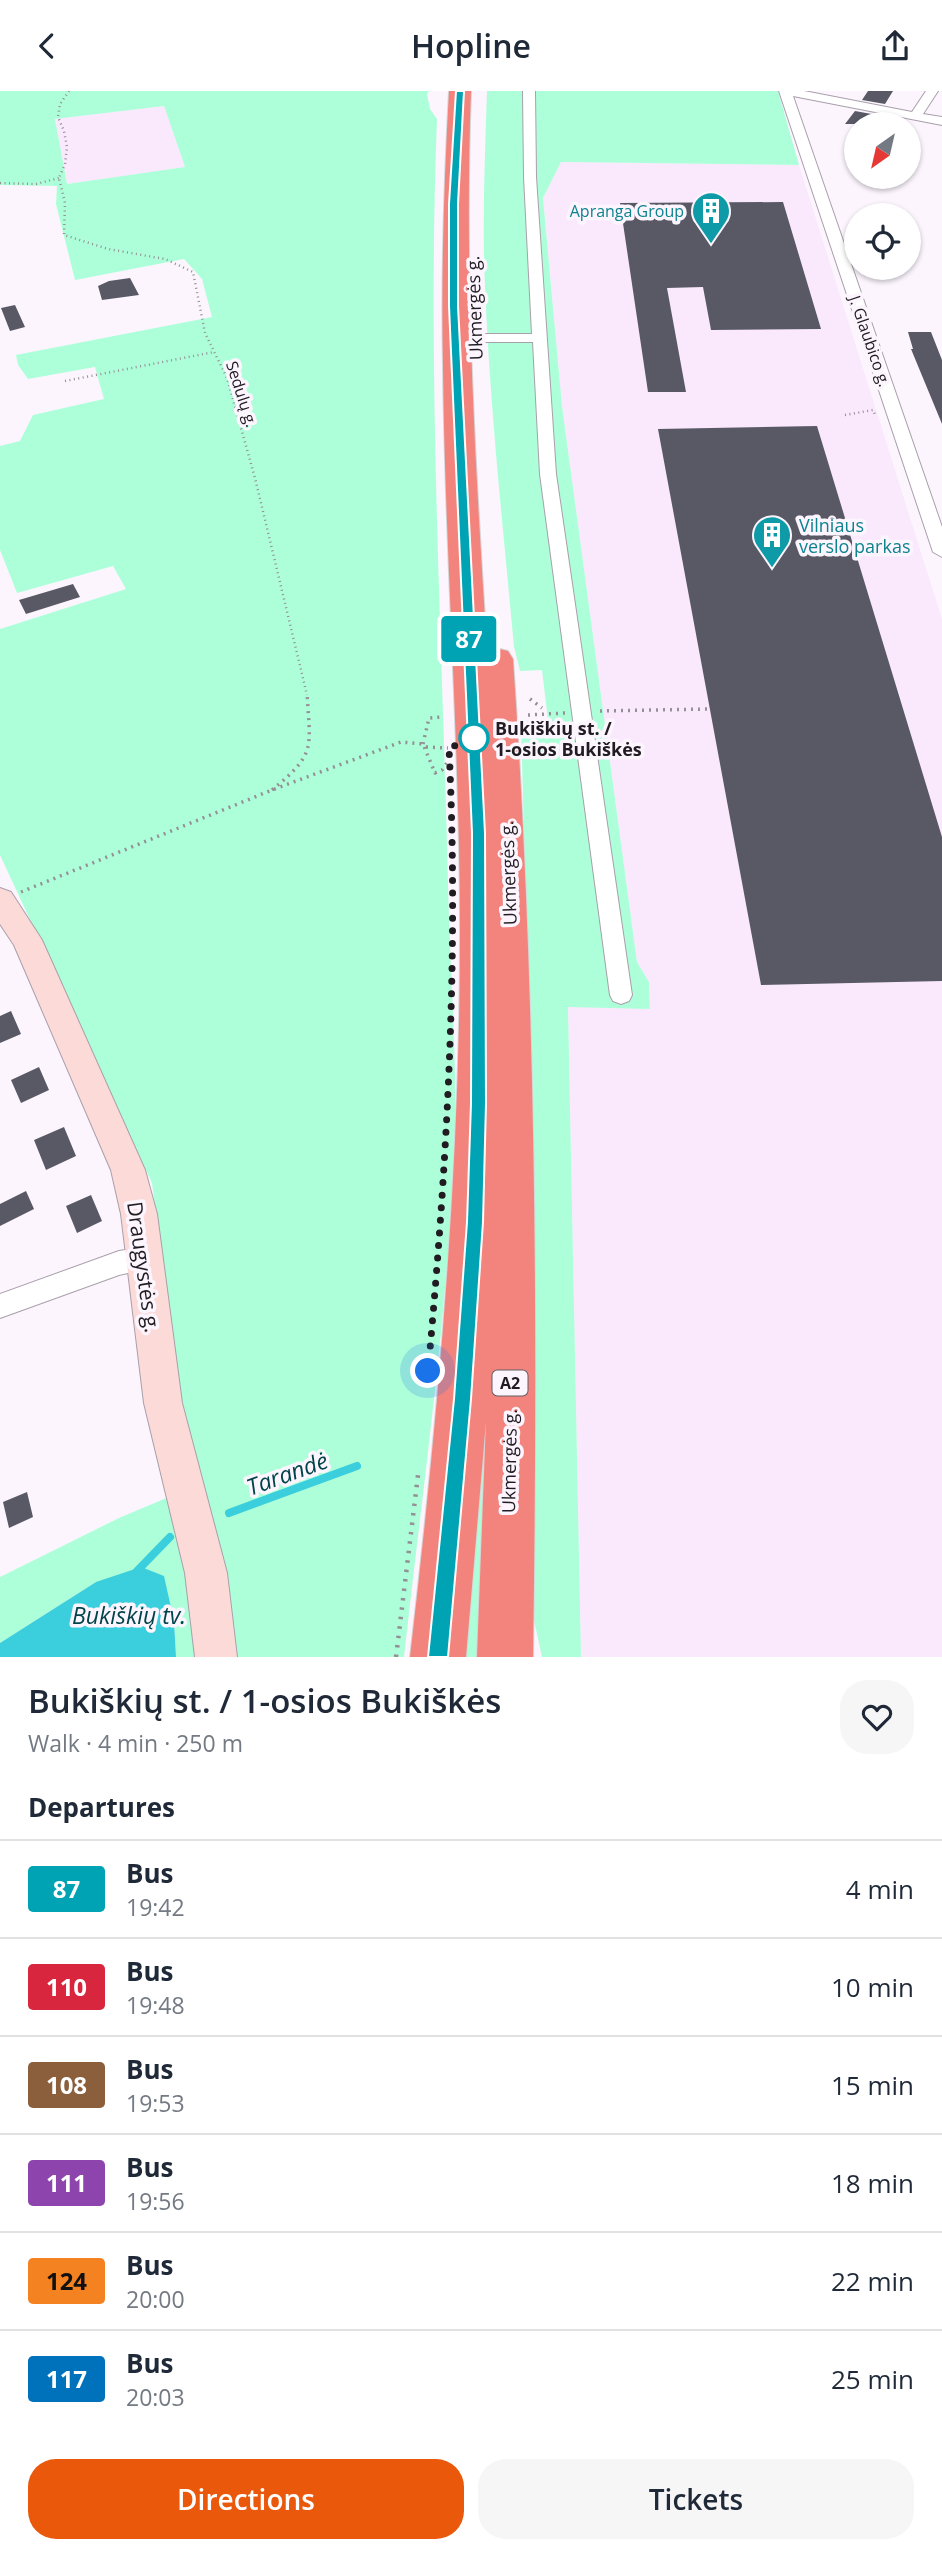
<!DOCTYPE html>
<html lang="en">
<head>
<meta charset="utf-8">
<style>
	body { margin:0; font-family:"Open Sans",sans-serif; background:#f6f6f7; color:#1f2937; height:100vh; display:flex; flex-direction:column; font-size:26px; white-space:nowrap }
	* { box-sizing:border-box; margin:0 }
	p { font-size:23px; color:#747a83 }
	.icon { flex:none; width:38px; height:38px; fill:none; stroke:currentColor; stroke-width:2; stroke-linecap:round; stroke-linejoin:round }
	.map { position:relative; height:1566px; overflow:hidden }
	.panel { display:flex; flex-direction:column; background:#fff; flex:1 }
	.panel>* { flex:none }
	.badge { padding:0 14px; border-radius:5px; font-size:24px; line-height:46px }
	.needle { width:46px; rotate:214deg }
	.fabs { position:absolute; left:844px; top:21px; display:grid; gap:14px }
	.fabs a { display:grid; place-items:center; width:77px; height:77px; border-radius:50%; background:#fff; box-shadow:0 2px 5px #0004; font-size:35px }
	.you { position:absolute; width:35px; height:35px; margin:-18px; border:5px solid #fff; border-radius:50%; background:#1a73e8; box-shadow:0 0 0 10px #1a73e833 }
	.map>.badge { position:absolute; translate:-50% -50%; box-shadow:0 0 0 4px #fff }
	h2 { padding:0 28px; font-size:26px; line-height:63px }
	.round { display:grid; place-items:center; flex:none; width:74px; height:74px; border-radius:28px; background:#f6f6f7 }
	.headline { display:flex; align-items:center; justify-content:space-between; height:119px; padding:0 28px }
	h1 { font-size:33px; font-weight:600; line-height:52px }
	.primary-button { display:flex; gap:14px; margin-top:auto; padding:14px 28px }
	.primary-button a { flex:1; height:80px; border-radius:28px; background:#ea580c; color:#fff; font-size:28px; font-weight:600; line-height:80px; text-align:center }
	.primary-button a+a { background:#f6f6f7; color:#1f2937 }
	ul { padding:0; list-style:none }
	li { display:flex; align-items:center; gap:21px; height:98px; padding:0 28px; border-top:2px solid #e0e1e3 }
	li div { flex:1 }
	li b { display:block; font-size:26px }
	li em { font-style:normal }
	li .badge { min-width:77px; font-weight:700; text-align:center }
	header { display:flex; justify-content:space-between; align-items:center; height:91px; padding:0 28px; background:#fff; font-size:32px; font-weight:600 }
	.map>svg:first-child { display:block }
	.built { fill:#fae9fd }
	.green { fill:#adffd9; fill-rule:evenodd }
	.water { fill:#3bcedc }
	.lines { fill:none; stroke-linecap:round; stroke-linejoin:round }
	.stream { stroke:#3bcedc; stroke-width:8 }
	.building { fill:#595966 }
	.street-casing { stroke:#a99fab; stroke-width:2 }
	.secondary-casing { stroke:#a99fab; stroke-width:2 }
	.highway-casing { stroke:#d7d6d7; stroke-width:2 }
	.path-far2 { stroke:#958f96; stroke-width:2.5; stroke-dasharray:1 3.5; stroke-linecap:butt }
	.path-far1 { stroke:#958f96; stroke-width:3.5; stroke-dasharray:2 5; stroke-linecap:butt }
	.path { stroke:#958f96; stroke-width:4.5; stroke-dasharray:2.5 7; stroke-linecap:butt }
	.street { fill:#fff; fill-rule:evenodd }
	.secondary { fill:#fbdad8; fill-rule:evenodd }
	.highway { fill:#f2847d; fill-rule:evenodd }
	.line { fill:#00a3b4; stroke:#fff; stroke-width:2 }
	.walk { stroke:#201c21; stroke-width:7; stroke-dasharray:0 12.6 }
	.stop-dot { fill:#fff; stroke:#00a3b4; stroke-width:3.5 }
	.labels { text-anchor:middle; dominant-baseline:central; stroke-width:7; stroke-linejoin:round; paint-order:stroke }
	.far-culture-label { font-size:16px; fill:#0d838f; stroke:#fcf5fe; text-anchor:end }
	.far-street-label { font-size:16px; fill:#201c21; stroke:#fcf5fe }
	.shield { fill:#fcf5fe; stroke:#625d63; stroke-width:2 }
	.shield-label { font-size:16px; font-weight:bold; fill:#201c21 }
	.street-label { font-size:18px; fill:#201c21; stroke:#fcf5fe }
	.culture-label { font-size:18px; fill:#0d838f; stroke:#fcf5fe; text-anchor:start }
	.stop-label { font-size:18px; font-weight:bold; fill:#201c21; stroke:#fcf5fe; text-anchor:start }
	.near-street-label { font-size:21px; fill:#201c21; stroke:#fcf5fe }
	.near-water-label { font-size:23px; font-style:italic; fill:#00444a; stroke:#fcf5fe }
</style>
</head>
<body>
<header><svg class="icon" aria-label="back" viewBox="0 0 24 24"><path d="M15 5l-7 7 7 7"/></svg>Hopline<svg class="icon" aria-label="share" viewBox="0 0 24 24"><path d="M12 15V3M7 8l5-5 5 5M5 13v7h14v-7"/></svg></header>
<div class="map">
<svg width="942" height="1566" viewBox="0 0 942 1566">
	<rect width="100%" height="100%" fill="#fcf5fe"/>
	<path class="built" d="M164 15 185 76 67 93 55 28Z
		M561 71 799 74 942 528V1566H581L568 915 650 917 649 891 637 871 562 315 543 107Z"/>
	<path class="green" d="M0 0H429L427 3 430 18 437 28C427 283 442 539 448 794 450 879 457 965 455 1050 448 1222 423 1394 404 1566H230L229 1508 179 1296 152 1092 0 764V538L126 498 113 475 17 502 0 459V355L20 350 33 324 104 308 95 276 28 288 18 274 16 264 212 226 202 188 184 168 75 189 56 113 57 95 0 94ZM164 15 185 76 67 93 55 28Z
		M487 0H778L799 74 561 71 543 107 562 315 637 871 649 891 650 918 568 916 581 1566H542L532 1520 534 1123 521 630 548 629 542 579 520 580 514 556C503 436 490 317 485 196 482 131 485 65 487 0Z
		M494 1214 486 1566H466Z
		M171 1405 198 1532 197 1566H176L174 1530 96 1491 0 1552V1486L119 1427Z"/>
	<path class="water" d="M141 1476 164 1485 174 1530 176 1566H0V1552L96 1491Z"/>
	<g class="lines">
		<path class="stream" d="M229 1422 357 1375
			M137 1480 170 1446"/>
	</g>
	<path class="building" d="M868 0H893L885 13 862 9Z
		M855 20 877 24 871 33H845Z
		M783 111 821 238 711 239 703 196 667 197 686 301H648L620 112Z
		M130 187 139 204 102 209 98 195 109 190Z
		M15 214 25 236 10 240 1 217Z
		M908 241H931L942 269V333L911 258H913Z
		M817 335 942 746V890L761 894 658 338Z
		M73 493 80 506 26 523 19 509Z
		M11 920 21 943 0 952V925Z
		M39 976 49 999 21 1012 11 989Z
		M64 1036 76 1065 46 1079 34 1049Z
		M26 1100 34 1118 0 1135V1113Z
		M91 1104 102 1130 77 1142 66 1115Z
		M27 1401 33 1426 9 1437 3 1411Z"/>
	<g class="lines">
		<defs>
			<path id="street" d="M523 0H535L536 86 556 383 632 904 629 910 621 913 613 910 610 904 540 383 533 251H474L467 247 474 243H532L524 86Z
				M779 0H804L912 21 926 0H938L923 23 942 26V34L793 5 942 436V466L933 461Z
				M145 1156 154 1160 158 1168 154 1176 119 1184 0 1227V1203L119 1160Z"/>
			<path id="secondary" d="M0 797 11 801 42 849 145 1079 157 1123 182 1312 227 1482 237 1566H195L185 1482 144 1312 121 1123 111 1079 14 854 0 833Z"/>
			<path id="highway" d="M449 0H471C464 187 475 372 487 559L496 557 508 560 513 568C536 901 538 1233 533 1566H477L486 1330 466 1566H410C438 1326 460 1085 460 843 460 654 445 465 443 276 441 184 444 92 449 0Z"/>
		</defs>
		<use href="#street" class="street-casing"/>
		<use href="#secondary" class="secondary-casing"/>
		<use href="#highway" class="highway-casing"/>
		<path class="path-far2" d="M69 0 60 13 58 26 64 40 67 56 65 73 59 87 65 112 64 144 108 158 165 168 193 181 205 242 227 287 255 387 307 604
			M0 92 36 93 59 87
			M65 290 214 261
			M845 324 873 319 876 326"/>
		<path class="path-far1" d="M530 608 542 617
			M600 620 710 618
			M528 624 565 622
			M423 653 429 627 441 626
			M426 656 448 657
			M272 699C317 662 310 657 307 602
			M21 801 272 699 401 651 423 653 435 682 442 679 447 672"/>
		<path class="path" d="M396 1566 418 1384"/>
		<use href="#street" class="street"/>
		<use href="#secondary" class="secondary"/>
		<use href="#highway" class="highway"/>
	</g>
	<path class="line" d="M456 0H464L458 113V215L485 742 486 1012 483 1131 471 1308 448 1566H428L454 1308 467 1131 471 1012 472 742 449 215V113Z"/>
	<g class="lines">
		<path class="walk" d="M428 1280C447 1074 459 864 449 657L474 647"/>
	</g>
	<defs>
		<symbol id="building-pin" viewBox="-11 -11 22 30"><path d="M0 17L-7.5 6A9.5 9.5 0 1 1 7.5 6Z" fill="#0f9aa8" stroke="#fcf5fe"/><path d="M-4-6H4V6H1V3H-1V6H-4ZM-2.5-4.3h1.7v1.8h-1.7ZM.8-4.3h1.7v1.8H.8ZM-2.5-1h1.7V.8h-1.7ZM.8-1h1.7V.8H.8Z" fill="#fff"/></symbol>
	</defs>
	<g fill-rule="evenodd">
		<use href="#building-pin" x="689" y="98" width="44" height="60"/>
		<use href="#building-pin" x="750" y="422" width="44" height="60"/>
	</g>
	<circle class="stop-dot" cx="474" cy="647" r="14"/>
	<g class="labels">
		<g class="far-culture-label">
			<text x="684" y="120">Apranga Group</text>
		</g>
		<g class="far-street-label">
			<text transform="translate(870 250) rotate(71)">J. Glaubico g.</text>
			<text transform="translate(242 303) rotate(72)">Sedulų g.</text>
		</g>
		<rect class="shield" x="492.5" y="1279.5" width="35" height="25" rx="5"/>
		<g class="shield-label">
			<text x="510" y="1292">A2</text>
		</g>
		<g class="street-label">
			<text transform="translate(474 217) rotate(-92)">Ukmergės g.</text>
			<text transform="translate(508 782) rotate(-92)">Ukmergės g.</text>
			<text transform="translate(509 1370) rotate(-89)">Ukmergės g.</text>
		</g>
		<g class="culture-label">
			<text x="799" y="434">Vilniaus<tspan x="799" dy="21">verslo parkas</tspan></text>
		</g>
		<g class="stop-label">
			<text x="495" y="637">Bukiškių st. /<tspan x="495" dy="21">1-osios Bukiškės</tspan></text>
		</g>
		<g class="near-street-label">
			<text transform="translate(144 1176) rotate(82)">Draugystės g.</text>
		</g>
		<g class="near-water-label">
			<text transform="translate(287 1382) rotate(-20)">Tarandė</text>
			<text x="129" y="1524">Bukiškių tv.</text>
		</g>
	</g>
</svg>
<div class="fabs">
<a><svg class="needle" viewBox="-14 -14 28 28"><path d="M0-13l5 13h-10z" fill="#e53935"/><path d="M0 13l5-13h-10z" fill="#747a83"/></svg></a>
<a><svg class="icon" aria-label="locate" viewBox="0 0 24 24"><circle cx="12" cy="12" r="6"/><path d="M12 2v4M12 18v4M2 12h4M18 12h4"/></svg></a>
</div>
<div class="you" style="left:428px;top:1280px"></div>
<b class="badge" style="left:469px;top:548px;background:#00a3b4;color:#fff">87</b>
</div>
<section class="panel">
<div class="headline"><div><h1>Bukiškių st. / 1-osios Bukiškės</h1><p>Walk · 4 min · 250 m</p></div><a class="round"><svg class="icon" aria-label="heart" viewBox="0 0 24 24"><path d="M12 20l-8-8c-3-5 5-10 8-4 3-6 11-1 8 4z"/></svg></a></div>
<h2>Departures</h2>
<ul>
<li><span class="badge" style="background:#00a3b4;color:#fff">87</span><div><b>Bus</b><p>19:42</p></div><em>4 min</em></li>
<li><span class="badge" style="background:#d7263d;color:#fff">110</span><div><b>Bus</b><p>19:48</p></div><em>10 min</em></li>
<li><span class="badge" style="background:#8b5e3c;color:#fff">108</span><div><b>Bus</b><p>19:53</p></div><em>15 min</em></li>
<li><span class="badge" style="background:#8e44ad;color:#fff">111</span><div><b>Bus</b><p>19:56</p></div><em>18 min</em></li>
<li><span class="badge" style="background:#f58220;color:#111">124</span><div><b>Bus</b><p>20:00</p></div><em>22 min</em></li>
<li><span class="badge" style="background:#0072bc;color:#fff">117</span><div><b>Bus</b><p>20:03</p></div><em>25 min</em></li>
</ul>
<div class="primary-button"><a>Directions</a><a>Tickets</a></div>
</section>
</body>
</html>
